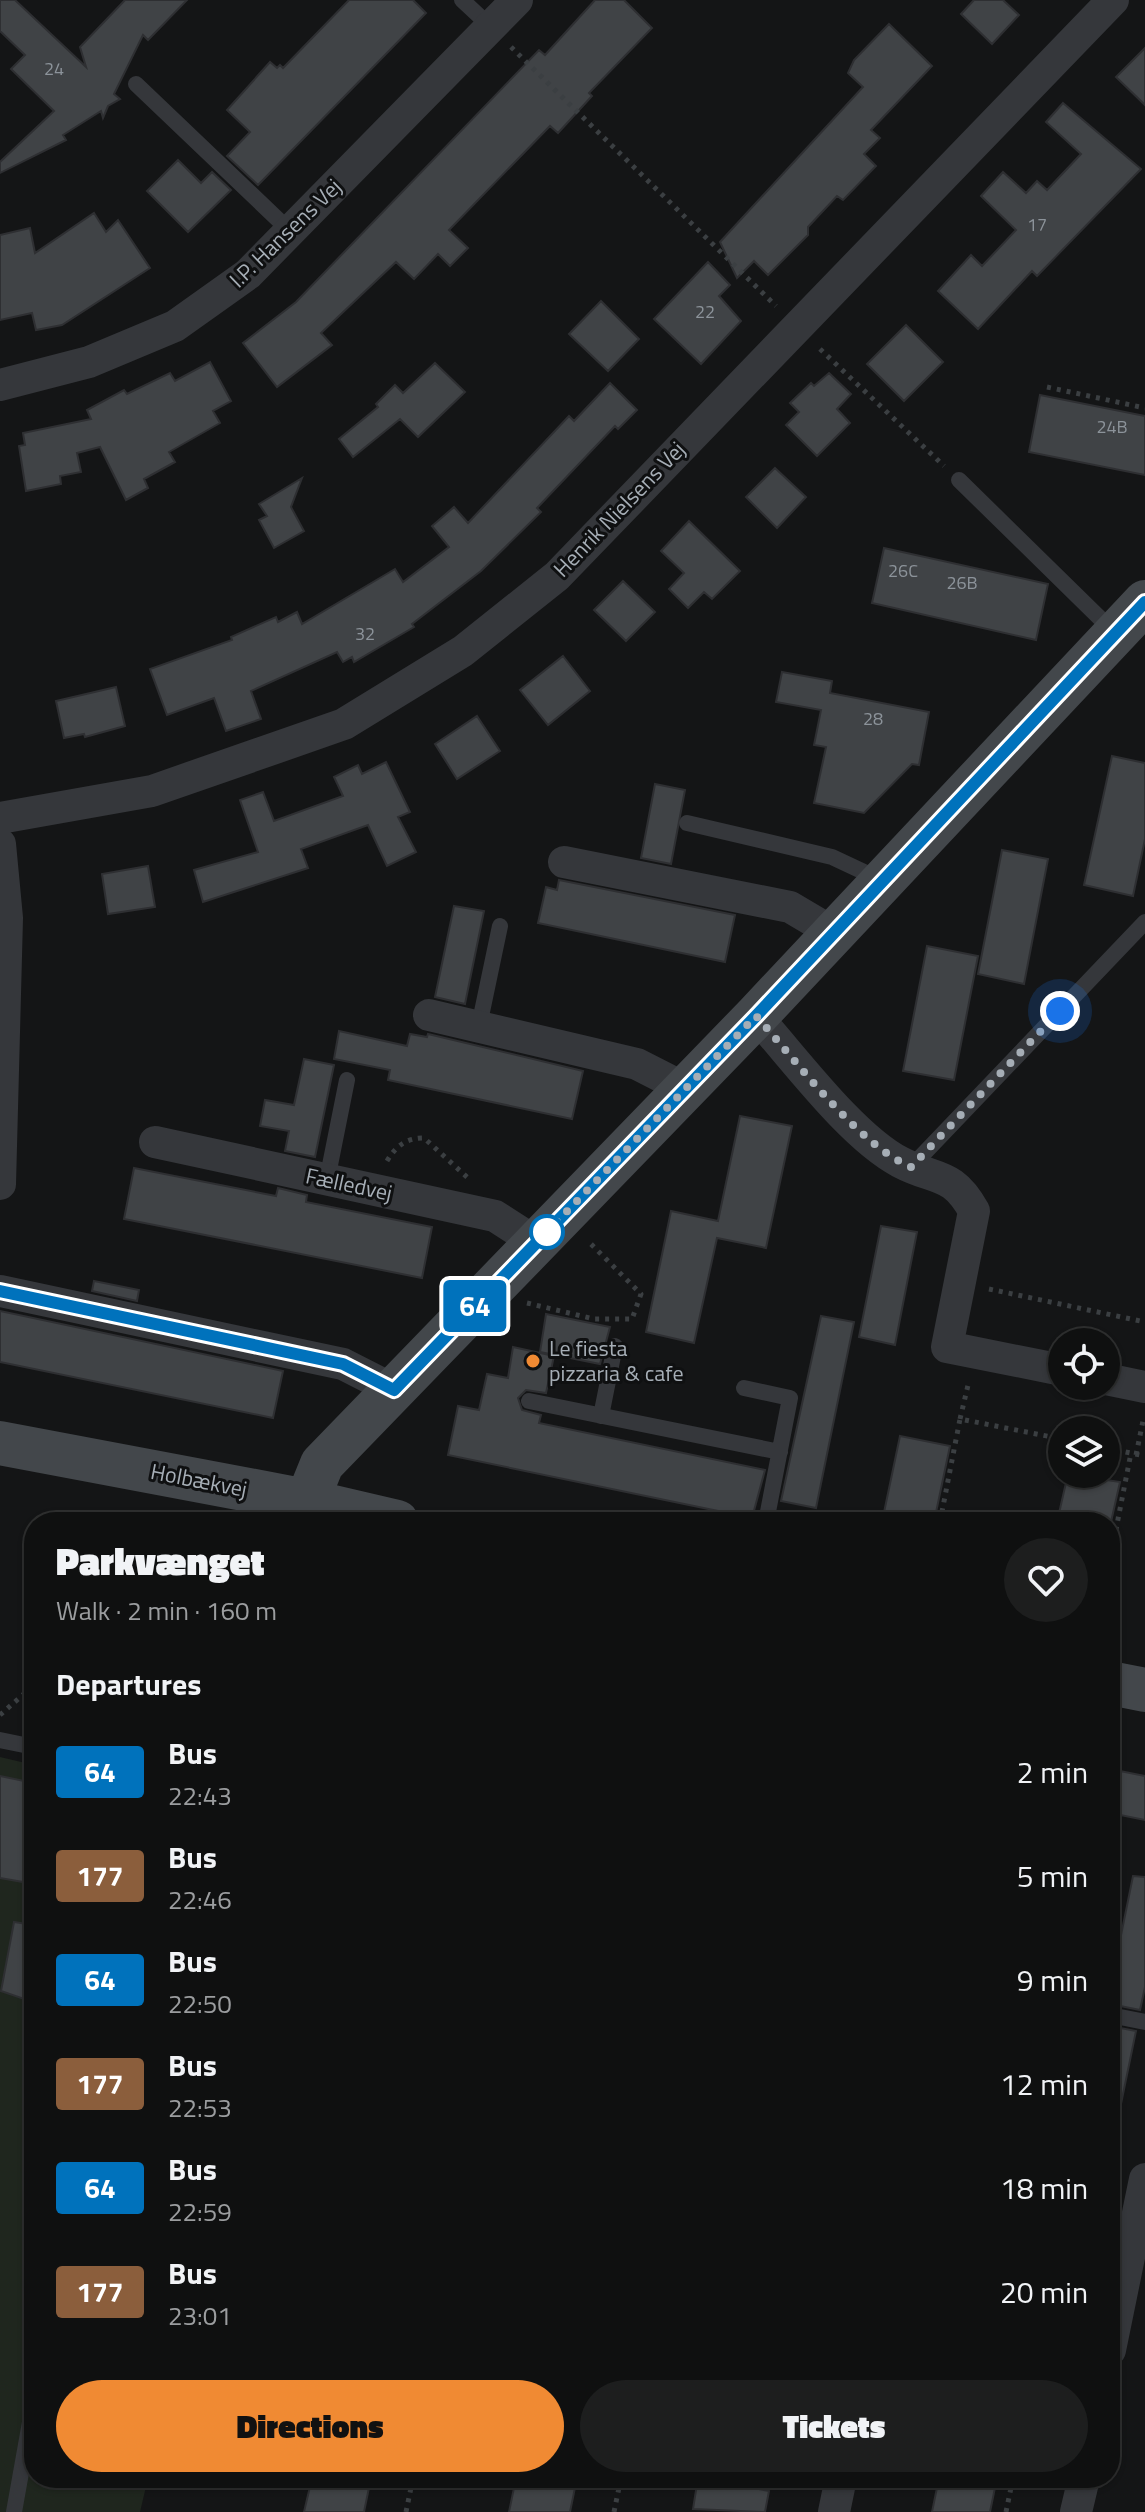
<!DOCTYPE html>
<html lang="en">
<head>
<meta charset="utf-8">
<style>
	body { margin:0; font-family:"Titillium Web",sans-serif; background:#1d1e1e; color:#f1f3f6; height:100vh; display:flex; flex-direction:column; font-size:30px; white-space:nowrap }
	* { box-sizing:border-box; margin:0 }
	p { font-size:26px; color:#9b9d9f }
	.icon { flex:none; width:44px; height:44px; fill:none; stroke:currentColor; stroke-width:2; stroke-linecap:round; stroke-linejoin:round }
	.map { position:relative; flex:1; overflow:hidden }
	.panel { position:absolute; left:24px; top:1512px; width:1096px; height:976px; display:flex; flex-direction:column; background:#0f1010; border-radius:32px; box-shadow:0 2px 6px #0004,0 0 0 2px #2f3030 }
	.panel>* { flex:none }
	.badge { padding:0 16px; border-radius:6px; font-size:28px; line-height:52px }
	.tools { position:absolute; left:1048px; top:1328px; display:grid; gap:16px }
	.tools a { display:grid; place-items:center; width:72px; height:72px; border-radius:50%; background:#0f1010; box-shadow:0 2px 6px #0004,0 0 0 2px #2f3030; font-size:40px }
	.you { position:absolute; width:40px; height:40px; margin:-20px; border:6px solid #fff; border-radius:50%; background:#1a73e8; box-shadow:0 0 0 12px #1a73e833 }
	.map>.badge { position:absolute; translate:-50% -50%; box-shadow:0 0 0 4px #fff }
	h2 { padding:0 32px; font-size:30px; line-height:72px }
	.round { display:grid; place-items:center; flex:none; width:84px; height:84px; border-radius:42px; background:#1d1e1e }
	.head { display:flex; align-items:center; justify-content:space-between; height:136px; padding:0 32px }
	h1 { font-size:38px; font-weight:800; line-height:60px }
	.primary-button { display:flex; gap:16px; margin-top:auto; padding:16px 32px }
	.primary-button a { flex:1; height:92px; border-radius:48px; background:#f08a33; color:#111; font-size:32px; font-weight:800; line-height:92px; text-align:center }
	.primary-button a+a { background:#1d1e1e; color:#f1f3f6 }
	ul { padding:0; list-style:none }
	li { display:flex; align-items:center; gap:24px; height:104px; padding:0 32px }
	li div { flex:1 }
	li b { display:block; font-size:30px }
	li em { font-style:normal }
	li .badge { min-width:88px; font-weight:700; text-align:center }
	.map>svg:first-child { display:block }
	.green { fill:#1f261e }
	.building { fill:#404346; stroke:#2e2f32; stroke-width:2 }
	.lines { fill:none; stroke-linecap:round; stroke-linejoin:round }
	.path { stroke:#3b3f42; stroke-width:5; stroke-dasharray:4 6; stroke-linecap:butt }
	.lane { stroke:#35373b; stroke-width:16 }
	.street { stroke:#35373b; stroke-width:32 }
	.secondary { stroke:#43474b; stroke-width:44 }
	.line-casing { stroke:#fff; stroke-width:18 }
	.line { stroke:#0072bc; stroke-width:12 }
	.walk { stroke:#a6aeb6; stroke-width:8; stroke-dasharray:0 14.4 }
	.stop-dot { fill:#fff; stroke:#0072bc; stroke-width:4 }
	.poi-dot { fill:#f08a33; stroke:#0f1011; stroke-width:3 }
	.labels { text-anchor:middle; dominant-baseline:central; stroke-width:6; stroke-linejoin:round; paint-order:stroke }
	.number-label { font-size:18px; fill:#8c939a }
	.street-label { font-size:22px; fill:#a6aeb6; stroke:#0f1011 }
	.poi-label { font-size:22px; fill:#a6aeb6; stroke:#0f1011; text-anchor:start }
</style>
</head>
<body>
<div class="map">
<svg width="1145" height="2512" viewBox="0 0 1145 2512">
	<rect width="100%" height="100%" fill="#141516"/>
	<path class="green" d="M0 1757 34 1765V2478H148L140 2512H0Z"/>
	<path class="building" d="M0 0H15L86 67 80 47 125 0H187L148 40 143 35 114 94 120 99 108 106 103 118 101 111 63 135 66 140 0 173V162L54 111 11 69 25 55 0 31Z
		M349 0H413L426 13 258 185 227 156 250 132 227 110 270 62 277 68 280 65 283 68Z
		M595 0H624L652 28 589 93 592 96 558 133 550 126 449 230 468 248 450 266 438 254 414 279 396 262 321 333 332 345 277 387 243 343 296 302 539 50 545 55Z
		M974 0H1003L1019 15 992 44 961 14Z
		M889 24 932 66 871 130 880 138 864 154 876 166 843 200 837 196 808 227V235L768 275 754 261 737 278 720 242 863 87 848 73 854 60Z
		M1145 48V105L1116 77Z
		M1063 103 1141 169 1037 276 1032 271 978 329 938 291 971 255 982 266 1016 230 981 196 1003 172 1026 193 1037 181 1047 190 1081 154 1046 122Z
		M178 160 201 183 212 172 231 190 188 232 147 191Z
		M94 213 106 232 118 220 150 268 62 325 36 330 32 313 0 320V235L30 228 35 253Z
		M708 262 730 285 719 296 741 321 701 364 654 319Z
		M601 301 639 339 608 371 569 334Z
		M906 325 943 362 904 401 867 364Z
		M210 362 231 401 213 411 220 423 169 452 175 462 144 479 148 488 126 500 100 447 77 453 81 472 60 476 61 484 26 491 19 446 25 445 23 433 91 419 87 410 124 390 127 394 170 373 175 381Z
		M435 363 465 392 418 437 400 419 353 457 339 439 378 407 376 404 395 385 403 393Z
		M829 373 851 394 837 409 850 423 817 456 786 425 799 412 790 403 811 383 814 386Z
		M610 383 637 410 618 429 615 426 537 508 541 512 481 571 412 624 414 627 354 662 352 657 343 662 337 652 251 691 261 719 226 731 214 698 167 715 150 669 232 640 231 637 276 617 278 622 297 612 302 624 395 569 403 582 449 547 432 526 454 507 468 523 569 416 574 421Z
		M1040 395 1145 416V475L1029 452Z
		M775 468 806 497 777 528 746 497Z
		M302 478 291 507 304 531 274 548 259 520 267 516 259 504Z
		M689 521 740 571 712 599 704 592 688 608 669 589 684 573 661 551Z
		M884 548 1048 584 1036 640 872 603Z
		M623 581 655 612 626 641 594 610Z
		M563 656 590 691 548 725 520 690Z
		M782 672 832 681 830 693 929 712 919 765 912 764 864 813 814 803 826 747 814 745 821 710 776 702Z
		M116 687 125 726 85 737 84 734 64 738 56 701Z
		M477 716 500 751 457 779 435 744Z
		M1112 756 1145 763V839L1133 896 1084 885Z
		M386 762 410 812 398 817 416 852 387 866 368 825 301 849 308 868 203 902 194 870 258 852 240 800 263 792 274 821 343 796 334 777 358 765 362 774Z
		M655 784 685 790 671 864 641 858Z
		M1002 850 1048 859 1024 984 978 974Z
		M148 866 155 907 108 914 102 874Z
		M559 880 735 915 725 962 538 923 546 887 557 890Z
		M454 906 484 911 465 1004 435 997Z
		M927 946 978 956 954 1080 903 1071Z
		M339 1031 407 1046 410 1034 427 1037 428 1034 583 1071 572 1119 388 1080 390 1070 334 1059Z
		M304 1059 334 1065 315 1157 285 1151 289 1131 260 1126 265 1100 294 1105Z
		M740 1116 792 1126 766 1248 717 1238 694 1343 646 1332 671 1211 718 1221Z
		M134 1168 276 1196 278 1188 307 1195 306 1202 432 1227 422 1278 124 1219Z
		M881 1226 917 1232 895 1345 859 1337Z
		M94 1281 139 1290 137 1301 92 1291Z
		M0 1311 283 1371 273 1418 0 1362Z
		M546 1314 610 1327 600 1364 540 1352Z
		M821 1316 854 1322 816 1508 781 1501Z
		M513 1347 554 1356 546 1393 526 1390 518 1398 522 1410 541 1415 539 1423 765 1470 752 1518 448 1455 458 1406 479 1410 487 1374 508 1378Z
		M900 1436 950 1446 934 1522H882Z
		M1068 1474 1120 1482 1111 1522H1057Z
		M1110 1769 1145 1776V1820L1110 1813Z
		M0 1776 34 1783V1816L23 1882 0 1878Z
		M1133 1876 1145 1877V1987L1140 2010 1110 2004V1948L1118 1950Z
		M14 1922 34 1925 24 1999 1 1991Z
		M1110 2026 1136 2031 1121 2104 1110 2103Z
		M312 2478H371L364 2512H304Z
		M516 2478H577L570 2512H509Z
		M698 2478 769 2491 765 2512 693 2509Z
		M939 2478H997L990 2512H932Z"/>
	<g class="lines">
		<path class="path" d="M511 47 776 306
			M820 349 944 466
			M1047 387 1145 408
			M387 1161C396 1146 406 1138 424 1138L468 1178
			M989 1289 1145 1322
			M527 1303 594 1319H632L641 1294 588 1241
			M960 1419 969 1381
			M1106 1448 1145 1456
			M1136 1455 1144 1416
			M940 1522 960 1419 1062 1439
			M1110 1560 1131 1453
			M0 1715 34 1685
			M406 2512 413 2478
			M614 2512 621 2478
			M1006 2512 1013 2478"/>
		<path class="lane" d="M462 0 492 28
			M136 84 290 231
			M959 480 1114 632
			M687 823 832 857 881 880
			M479 1026 500 926
			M911 1167 1145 922
			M327 1180 347 1080
			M744 1388 790 1398 766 1522
			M529 1401 780 1452
			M601 1416 615 1346
			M0 1740 34 1747
			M1110 2015 1145 2022
			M14 2512 34 2400"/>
		<path class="street" d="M0 385 89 362 175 326 248 274 517 0
			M0 818 152 791 344 724 463 651 557 576 1113 0
			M0 844 7 918 0 1184
			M564 862 790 907 834 933
			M429 1015 637 1064 686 1089
			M756 1016C794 1058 851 1136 900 1162 936 1181 952 1171 974 1211L947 1347 1062 1370
			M155 1142 495 1216 537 1243
			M0 1291 343 1364 394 1390
			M1106 1379 1145 1387
			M1110 2350 1145 2179
			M834 2512 841 2478
			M1076 2512 1084 2478"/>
		<path class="secondary" d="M0 1443 307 1501 397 1522
			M307 1501 322 1464 756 1016 1145 602
			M1110 1683 1145 1690"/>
	</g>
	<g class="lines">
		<defs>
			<path id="line" d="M0 1291 343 1364 394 1390 756 1016 1145 602"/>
		</defs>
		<use href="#line" class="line-casing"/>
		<use href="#line" class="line"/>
		<path class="walk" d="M547 1232 756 1016C797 1061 857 1144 911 1167L1060 1011"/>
	</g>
	<circle class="stop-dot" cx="547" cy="1232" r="16"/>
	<circle class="poi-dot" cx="533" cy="1361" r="8"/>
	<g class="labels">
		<g class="number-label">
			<text x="54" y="68">24</text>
			<text x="1037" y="224">17</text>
			<text x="705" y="311">22</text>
			<text x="1112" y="426">24B</text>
			<text x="903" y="570">26C</text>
			<text x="962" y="582">26B</text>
			<text x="365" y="633">32</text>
			<text x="873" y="718">28</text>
		</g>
		<g class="street-label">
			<text transform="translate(285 233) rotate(-44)">I.P. Hansens Vej</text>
			<text transform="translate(619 509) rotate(-46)">Henrik Nielsens Vej</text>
			<text transform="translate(349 1184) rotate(12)">Fælledvej</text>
			<text transform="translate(199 1480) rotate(11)">Holbækvej</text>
		</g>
		<g class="poi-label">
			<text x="549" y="1348">Le fiesta<tspan x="549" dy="25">pizzaria &amp; cafe</tspan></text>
		</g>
	</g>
</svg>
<div class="tools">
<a><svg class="icon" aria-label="locate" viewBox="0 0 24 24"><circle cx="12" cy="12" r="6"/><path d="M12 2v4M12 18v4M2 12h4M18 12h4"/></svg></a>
<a><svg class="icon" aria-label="layers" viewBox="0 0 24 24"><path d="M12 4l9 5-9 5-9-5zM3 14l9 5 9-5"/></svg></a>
</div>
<div class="you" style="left:1060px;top:1011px"></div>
<b class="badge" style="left:475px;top:1306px;background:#0072bc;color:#fff">64</b>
<section class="panel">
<div class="head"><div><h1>Parkvænget</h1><p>Walk · 2 min · 160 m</p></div><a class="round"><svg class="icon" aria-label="heart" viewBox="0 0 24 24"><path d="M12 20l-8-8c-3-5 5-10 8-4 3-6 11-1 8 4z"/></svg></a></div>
<h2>Departures</h2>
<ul>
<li><span class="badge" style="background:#0072bc;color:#fff">64</span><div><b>Bus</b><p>22:43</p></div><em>2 min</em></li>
<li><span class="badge" style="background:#8b5e3c;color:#fff">177</span><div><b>Bus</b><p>22:46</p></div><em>5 min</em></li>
<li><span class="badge" style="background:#0072bc;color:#fff">64</span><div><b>Bus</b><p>22:50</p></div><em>9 min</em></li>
<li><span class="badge" style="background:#8b5e3c;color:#fff">177</span><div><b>Bus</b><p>22:53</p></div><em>12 min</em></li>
<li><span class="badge" style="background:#0072bc;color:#fff">64</span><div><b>Bus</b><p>22:59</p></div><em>18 min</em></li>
<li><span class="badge" style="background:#8b5e3c;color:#fff">177</span><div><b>Bus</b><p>23:01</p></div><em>20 min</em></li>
</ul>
<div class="primary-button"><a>Directions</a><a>Tickets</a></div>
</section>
</div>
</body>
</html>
